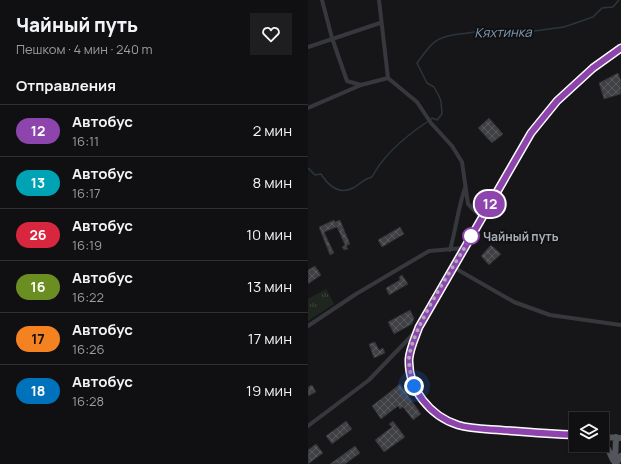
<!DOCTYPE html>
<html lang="ru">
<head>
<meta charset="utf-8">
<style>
	body { margin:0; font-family:Manrope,sans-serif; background:#1e1e20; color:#f1f3f6; height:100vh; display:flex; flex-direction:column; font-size:15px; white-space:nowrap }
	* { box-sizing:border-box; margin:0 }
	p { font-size:13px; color:#9c9d9f }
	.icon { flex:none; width:22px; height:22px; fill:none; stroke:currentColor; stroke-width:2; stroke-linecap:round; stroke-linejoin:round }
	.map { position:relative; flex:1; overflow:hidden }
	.sheet { display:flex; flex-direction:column; background:#101012; width:308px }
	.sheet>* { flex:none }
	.badge { padding:0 8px; border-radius:13px; font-size:14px; line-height:26px }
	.tools { position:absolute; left:261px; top:412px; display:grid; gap:8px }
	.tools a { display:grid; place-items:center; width:40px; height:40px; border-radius:0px; background:#101012; box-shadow:0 1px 3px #0004,0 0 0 1px #303032; font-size:20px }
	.you { position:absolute; width:20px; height:20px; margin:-10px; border:3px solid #fff; border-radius:50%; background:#1a73e8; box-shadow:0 0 0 6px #1a73e833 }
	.map>.badge { position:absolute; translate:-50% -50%; box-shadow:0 0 0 2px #fff }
	h2 { padding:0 16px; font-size:15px; line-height:36px }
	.round { display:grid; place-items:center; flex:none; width:42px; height:42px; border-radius:0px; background:#1e1e20 }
	.summary { display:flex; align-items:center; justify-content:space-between; height:68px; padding:0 16px }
	h1 { font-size:19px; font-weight:800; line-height:30px }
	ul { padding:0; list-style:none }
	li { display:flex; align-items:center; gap:12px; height:52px; padding:0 16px; border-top:1px solid #303032 }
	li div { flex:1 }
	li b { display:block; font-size:15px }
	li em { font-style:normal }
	li .badge { min-width:44px; font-weight:700; text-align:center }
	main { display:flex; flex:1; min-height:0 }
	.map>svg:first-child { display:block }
	.park { fill:url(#park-tufts) }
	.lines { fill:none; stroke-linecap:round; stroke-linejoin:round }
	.stream { stroke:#2c353c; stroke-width:1.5 }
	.building { fill:url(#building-cross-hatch); stroke:#303034 }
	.street { stroke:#37383d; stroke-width:4 }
	.primary { stroke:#53555c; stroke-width:6 }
	.line-casing { stroke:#fff; stroke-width:9 }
	.line { stroke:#8e44ad; stroke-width:6 }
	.walk { stroke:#a8adb8; stroke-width:4; stroke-dasharray:0 7.2 }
	.stop-dot { fill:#fff; stroke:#8e44ad; stroke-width:2 }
	.labels { text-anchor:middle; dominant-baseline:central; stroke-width:4; stroke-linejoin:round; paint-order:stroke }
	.stop-label { font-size:12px; font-weight:bold; fill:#a8adb8; stroke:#111113; text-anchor:start }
	.water-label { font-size:13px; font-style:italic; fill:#7f9bb3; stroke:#111113 }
</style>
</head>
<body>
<main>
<section class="sheet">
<div class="summary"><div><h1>Чайный путь</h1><p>Пешком · 4 мин · 240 m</p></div><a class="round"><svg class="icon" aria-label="heart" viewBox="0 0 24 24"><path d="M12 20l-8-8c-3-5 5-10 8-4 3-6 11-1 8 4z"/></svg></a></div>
<h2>Отправления</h2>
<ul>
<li><span class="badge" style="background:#8e44ad;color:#fff">12</span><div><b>Автобус</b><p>16:11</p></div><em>2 мин</em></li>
<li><span class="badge" style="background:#00a3b4;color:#fff">13</span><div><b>Автобус</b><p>16:17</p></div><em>8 мин</em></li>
<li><span class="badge" style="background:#d7263d;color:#fff">26</span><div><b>Автобус</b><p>16:19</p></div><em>10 мин</em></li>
<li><span class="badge" style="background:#6b8e23;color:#fff">16</span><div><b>Автобус</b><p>16:22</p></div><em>13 мин</em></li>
<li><span class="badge" style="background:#f58220;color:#111">17</span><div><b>Автобус</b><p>16:26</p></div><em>17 мин</em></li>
<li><span class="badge" style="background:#0072bc;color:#fff">18</span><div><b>Автобус</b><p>16:28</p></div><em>19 мин</em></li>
</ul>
</section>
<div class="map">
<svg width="313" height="464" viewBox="0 0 313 464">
	<defs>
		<pattern id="park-tufts" width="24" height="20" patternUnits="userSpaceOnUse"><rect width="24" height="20" fill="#1e261f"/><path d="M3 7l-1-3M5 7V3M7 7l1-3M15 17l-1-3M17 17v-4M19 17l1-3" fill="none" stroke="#3c433d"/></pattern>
		<pattern id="building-cross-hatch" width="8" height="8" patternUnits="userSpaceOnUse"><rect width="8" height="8" fill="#404145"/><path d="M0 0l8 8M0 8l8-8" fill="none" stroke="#595a5e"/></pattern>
	</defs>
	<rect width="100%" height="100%" fill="#161618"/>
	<path class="park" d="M18 289 26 304 0 321V299Z"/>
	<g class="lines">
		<path class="stream" d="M122 120 124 118 129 120 134 114 133 101 130 94 126 87 119 83 109 63C123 44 126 37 151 34 159 33 166 33 173 30L180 33 201 30 219 32 256 27 285 17 294 8 305 7 311 0
			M0 168 7 175 13 174C20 185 31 195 45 188 52 184 56 179 64 177 76 154 98 136 119 122"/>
	</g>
	<path class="building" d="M310 73 313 81V94L296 99 291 83Z
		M181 118 195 134 184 143 170 128Z
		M26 220 27 222 32 220 42 244 38 246 40 249 36 250 34 247 37 245 29 227 16 232 26 253 22 255 11 227Z
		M92 227 96 234 74 247 70 240Z
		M183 245 193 254 181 265 173 256Z
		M7 266 13 275 0 284V270Z
		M94 275 100 284 81 295 78 288 92 280 91 277Z
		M102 310 106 318 104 324 86 334 80 322Z
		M67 342 71 350 75 348 77 353 66 358 61 344Z
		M92 384 113 414 105 420 95 407 92 409 90 406 73 419 64 406Z
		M4 385 8 392 0 396V387Z
		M38 421 44 429 24 444 18 436Z
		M85 421 97 437 76 452 67 440 84 427 81 424Z
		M8 444 15 453 0 464V450Z
		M47 446 52 453 37 464H22Z"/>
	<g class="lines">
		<path class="street" d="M14 0 24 38 39 81 53 85
			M71 0 80 78 109 102 123 123 144 146 154 162 160 204 174 218
			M0 47 72 23
			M0 108 53 85 80 78
			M142 250C148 229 150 208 157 188
			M145 267 206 302 242 315 313 325
			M0 326 48 294 121 251 156 248
			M0 426 61 380 109 330"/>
		<path class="primary" d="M268 435C243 433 217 432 192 430 179 429 163 429 150 425 122 416 100 389 101 359 102 348 107 338 111 327L223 133 249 101 285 68 313 48
			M294 437 313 438
			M294 444 300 449 305 460
			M309 462 313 456
			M307 464 308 437"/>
	</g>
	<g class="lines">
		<defs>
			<path id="line" d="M268 435C243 434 217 432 192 430 179 429 163 429 150 425 122 416 100 389 101 359 102 348 107 338 111 327L223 133 249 101 285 68 313 48"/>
		</defs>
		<use href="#line" class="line-casing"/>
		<use href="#line" class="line"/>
		<path class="walk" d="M106 386C103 377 101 368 101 358 104 327 147 265 164 235L163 236"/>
	</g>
	<circle class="stop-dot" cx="163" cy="236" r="8"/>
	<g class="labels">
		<g class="stop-label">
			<text x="175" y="236">Чайный путь</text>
		</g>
		<g class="water-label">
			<text transform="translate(195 32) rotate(-1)">Кяхтинка</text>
		</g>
	</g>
</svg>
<div class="tools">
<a><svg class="icon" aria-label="layers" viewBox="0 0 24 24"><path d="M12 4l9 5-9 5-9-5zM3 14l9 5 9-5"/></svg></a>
</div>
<div class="you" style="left:106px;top:386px"></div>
<b class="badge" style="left:182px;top:204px;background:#8e44ad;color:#fff">12</b>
</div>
</main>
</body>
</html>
